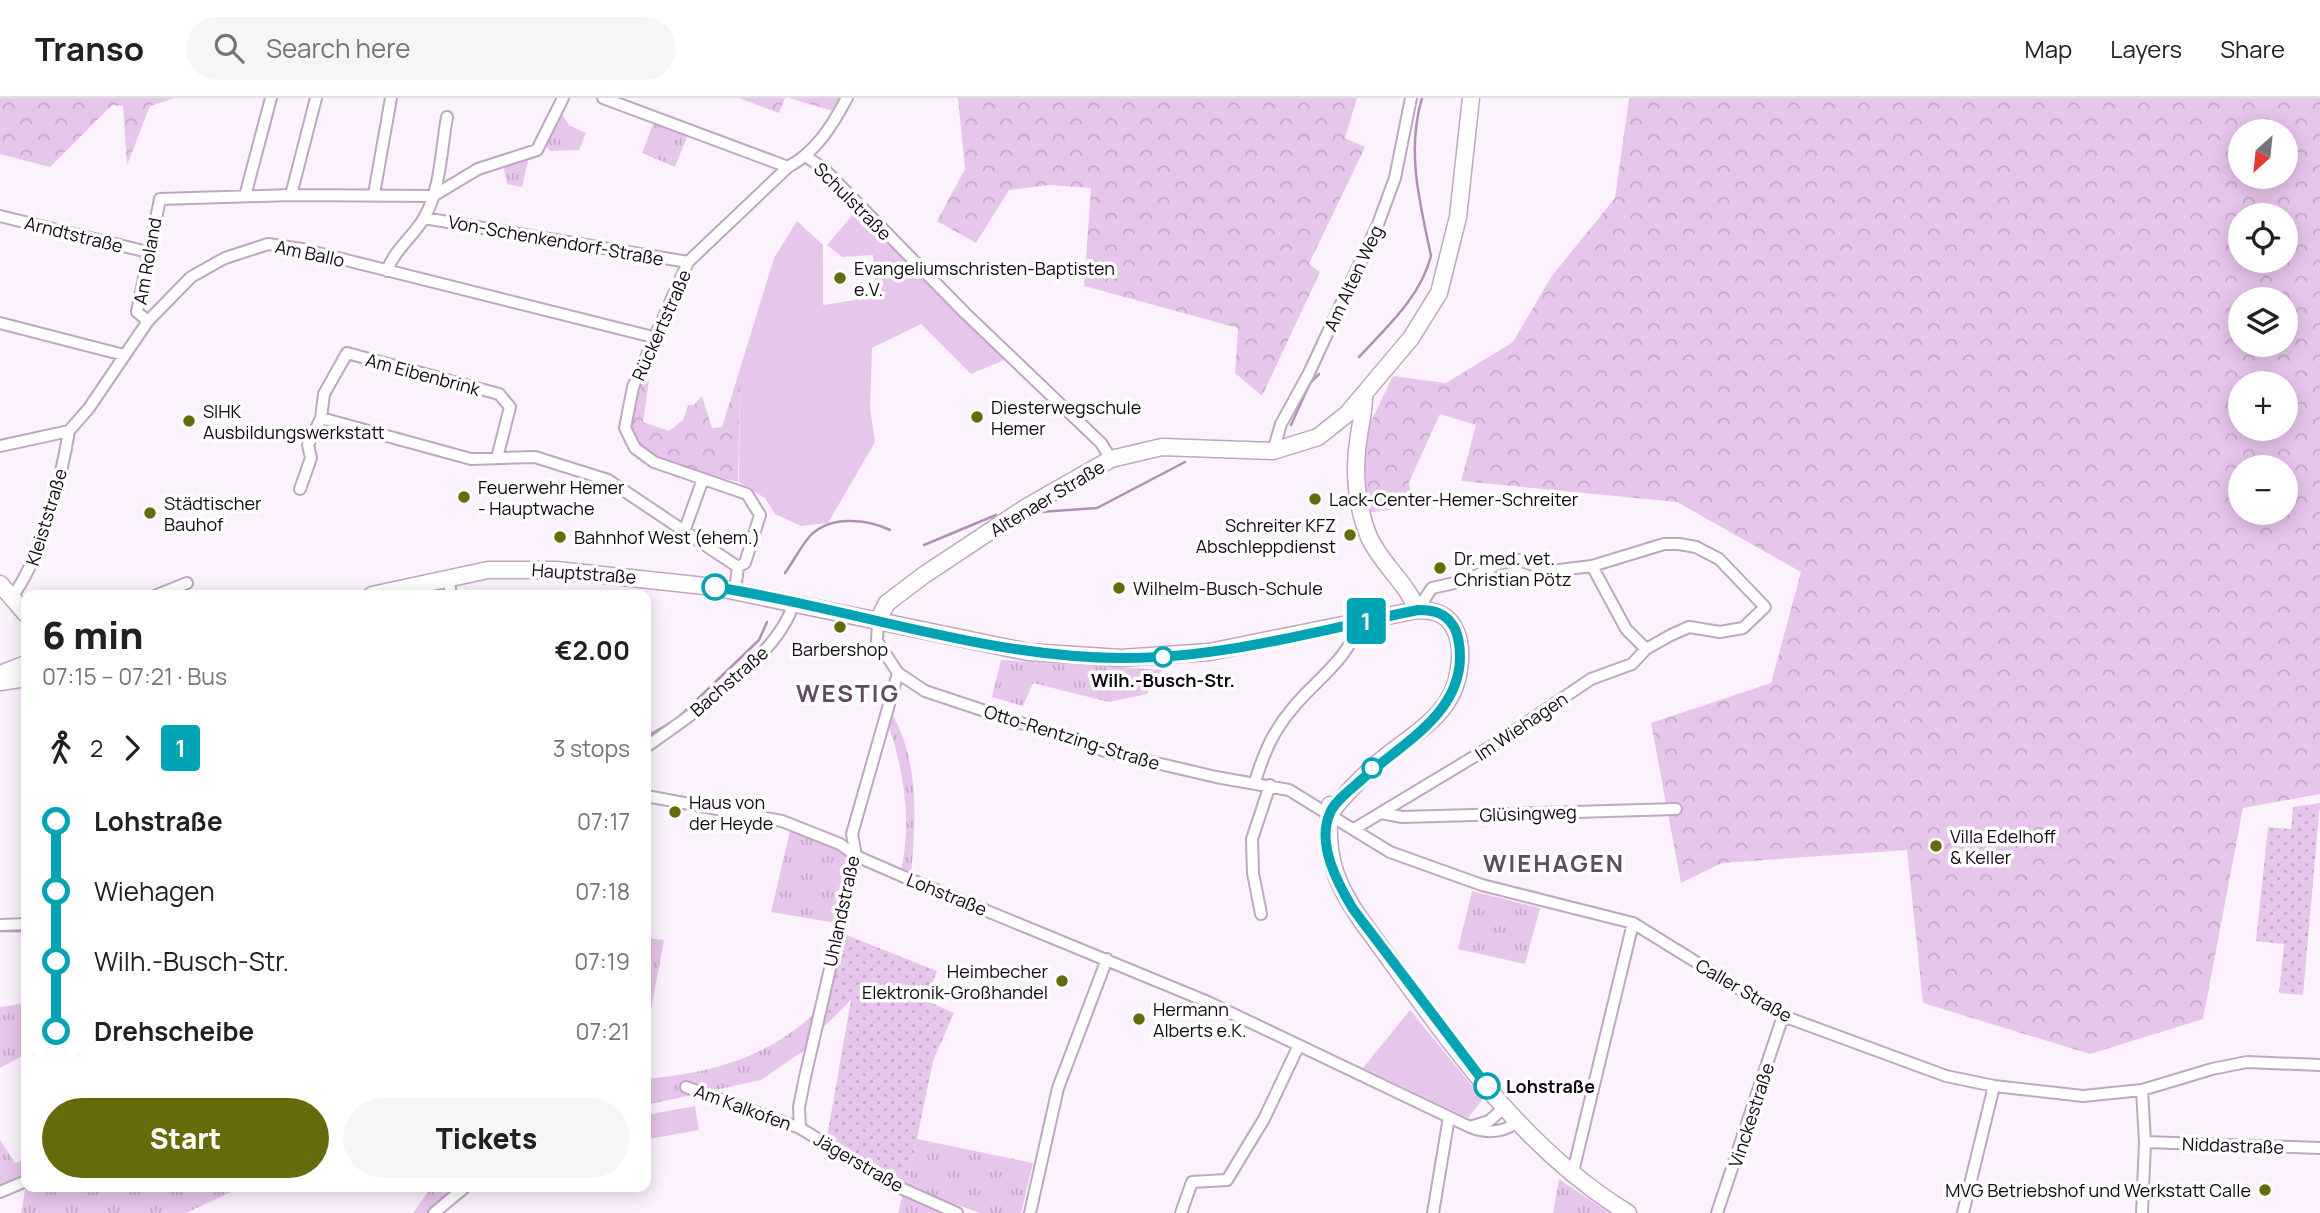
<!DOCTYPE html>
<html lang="en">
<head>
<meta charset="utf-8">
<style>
	body { margin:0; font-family:Manrope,sans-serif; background:#f6f6f6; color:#202124; height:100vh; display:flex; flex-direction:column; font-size:26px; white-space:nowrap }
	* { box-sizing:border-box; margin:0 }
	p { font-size:23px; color:#757577 }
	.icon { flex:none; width:38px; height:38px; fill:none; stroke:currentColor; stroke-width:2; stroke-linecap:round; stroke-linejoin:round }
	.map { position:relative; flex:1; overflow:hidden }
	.drawer { position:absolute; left:21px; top:492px; width:630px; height:602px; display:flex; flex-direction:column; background:#fff; border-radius:14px; box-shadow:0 4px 18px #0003 }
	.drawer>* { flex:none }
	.badge { padding:0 14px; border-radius:5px; font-size:24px; line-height:46px }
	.needle { width:46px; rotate:207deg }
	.fabs { position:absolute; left:2228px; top:21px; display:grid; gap:14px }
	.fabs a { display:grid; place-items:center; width:70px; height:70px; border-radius:50%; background:#fff; box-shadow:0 4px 18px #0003; font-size:35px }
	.map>.badge { position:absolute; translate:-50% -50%; box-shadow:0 0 0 4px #fff }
	.legs { display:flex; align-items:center; gap:10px; height:77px; padding:0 21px; font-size:23px }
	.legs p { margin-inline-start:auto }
	.overview { display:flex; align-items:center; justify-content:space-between; height:119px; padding:0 21px }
	h1 { font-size:38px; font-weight:800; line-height:52px }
	.cta { display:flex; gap:14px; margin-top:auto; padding:14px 21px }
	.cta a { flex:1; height:80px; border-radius:42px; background:#676a0b; color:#fff; font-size:28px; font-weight:800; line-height:80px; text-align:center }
	.cta a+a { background:#f6f6f6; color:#202124 }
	ul { padding:0 21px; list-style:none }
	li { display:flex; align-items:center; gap:24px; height:70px; font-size:26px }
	li i { display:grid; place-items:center; width:10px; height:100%; margin:0 9px; background:currentColor }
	li i::after { content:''; width:18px; height:18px; margin:-9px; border:5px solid; border-radius:50%; background:#fff }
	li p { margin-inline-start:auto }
	li:first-child i { background:linear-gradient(#0000 50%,currentColor 0) }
	li:last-child i { background:linear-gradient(currentColor 50%,#0000 0) }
	header { display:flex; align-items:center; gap:42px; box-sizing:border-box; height:98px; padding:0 35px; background:#fff; border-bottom:2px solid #e0e0e0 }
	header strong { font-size:33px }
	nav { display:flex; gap:38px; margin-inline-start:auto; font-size:24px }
	.search { width:490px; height:63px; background:#f6f6f6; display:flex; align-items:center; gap:18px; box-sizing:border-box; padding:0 24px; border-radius:38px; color:#757577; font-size:26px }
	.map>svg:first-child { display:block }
	.grass { fill:url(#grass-tufts) }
	.forest { fill:url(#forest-crowns); fill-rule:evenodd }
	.park { fill:#e7c6ec }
	.garden { fill:url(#garden-dots) }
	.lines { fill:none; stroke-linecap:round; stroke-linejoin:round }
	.stream { stroke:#b38eb9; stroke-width:2.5 }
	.street-casing { stroke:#bfa7c2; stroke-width:14 }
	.secondary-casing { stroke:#bfa7c2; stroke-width:19 }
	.street { stroke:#fff; stroke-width:10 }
	.secondary { stroke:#fff; stroke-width:16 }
	.line-1-casing { stroke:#fff; stroke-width:16 }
	.line-1 { stroke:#00a3b4; stroke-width:10 }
	.poi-dot { fill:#676a0b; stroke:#fff; stroke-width:2.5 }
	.stop-1-dot { fill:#fff; stroke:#00a3b4; stroke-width:3.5 }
	.labels { text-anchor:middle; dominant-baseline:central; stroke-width:7; stroke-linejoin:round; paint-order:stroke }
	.street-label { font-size:18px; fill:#100811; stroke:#fff }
	.poi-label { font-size:18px; fill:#100811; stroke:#fff; text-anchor:start }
	.stop-label { font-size:18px; font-weight:bold; fill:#100811; stroke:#fff }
	.district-label { font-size:24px; font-weight:bold; letter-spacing:2px; fill:#604b63; stroke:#fff }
</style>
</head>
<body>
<header>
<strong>Transo</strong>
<div class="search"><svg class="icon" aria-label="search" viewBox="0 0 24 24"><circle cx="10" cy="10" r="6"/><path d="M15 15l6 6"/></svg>Search here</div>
<nav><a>Map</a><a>Layers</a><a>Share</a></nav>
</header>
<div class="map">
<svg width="2320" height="1115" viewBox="0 0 2320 1115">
	<defs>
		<pattern id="grass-tufts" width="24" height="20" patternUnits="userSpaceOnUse" patternTransform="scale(1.75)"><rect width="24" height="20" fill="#e7c6ec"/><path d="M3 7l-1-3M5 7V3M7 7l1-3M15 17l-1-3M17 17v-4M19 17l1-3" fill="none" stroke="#c5a9c9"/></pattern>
		<pattern id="forest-crowns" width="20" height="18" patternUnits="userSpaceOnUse" patternTransform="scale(1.75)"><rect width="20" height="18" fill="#e7c6ec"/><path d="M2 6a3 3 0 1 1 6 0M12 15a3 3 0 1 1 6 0" fill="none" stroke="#c5a9c9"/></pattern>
		<pattern id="garden-dots" width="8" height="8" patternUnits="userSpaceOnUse" patternTransform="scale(1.75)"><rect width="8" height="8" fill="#e7c6ec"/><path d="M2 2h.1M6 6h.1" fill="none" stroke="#c5a9c9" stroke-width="1.8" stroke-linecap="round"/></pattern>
	</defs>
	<rect width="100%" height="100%" fill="#fcf2fe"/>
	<path class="grass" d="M562 17 570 28 586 35 579 52 550 53 546 48Z
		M654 24 688 36 675 69 642 55Z
		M529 58 522 89 507 86 503 66Z
		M1001 562 1162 572 1147 596 1109 604 1033 585 1023 608 992 599Z
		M890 612C920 663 916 719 911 777L901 774C912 720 904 671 886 620Z
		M791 729 837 749 851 760 836 825 771 814Z
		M1472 793 1540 810 1525 866 1458 851Z
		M646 840 664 842 646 938Z
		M26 905V956L0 970V909Z
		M814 916 806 951 761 982 646 1007V981C711 975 764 961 814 916Z
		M917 1041 1033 1065 1021 1115H980L907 1089Z
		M0 1042 15 1065 26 1061V1079L0 1087Z
		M1559 1081 1609 1115H1553Z
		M26 1087V1088L242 1089 186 1115H21Z
		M431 1089H454L428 1115H413Z
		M903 1095 945 1115H898Z"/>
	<path class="forest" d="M0 0H175L150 8 127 67 123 8 112 7 50 69 0 56Z
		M739 0H785L779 15Z
		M789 0H844L836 14Z
		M958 0H1357L1345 40 1365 49 1309 166 1320 174 1262 298 1235 275 1238 230 1084 188 1091 90 1049 87 1009 92 976 145 937 123 965 71Z
		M1629 0H2320V696L2243 710 2203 921 2090 956 1923 905 1907 752 1722 765 1681 785 1651 625 1771 585 1801 474 1677 404 1461 383 1476 327 1440 316 1409 384 1413 409 1365 415 1359 369 1365 336 1393 278 1446 285 1513 244 1551 179 1615 100ZM2240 33H2286V79H2240ZM2240 117H2286V163H2240ZM2240 201H2286V247H2240ZM2240 285H2286V331H2240ZM2240 369H2286V415H2240Z
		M649 283 643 324 669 333 683 322 688 307H694L702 298 712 330 722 329 735 287 740 288 738 384C711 376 637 365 630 334 627 321 636 299 638 286Z"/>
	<path class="park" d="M855 114 1009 260 971 276 921 226 872 250 870 311 875 344 828 425 801 428 775 416 765 400 739 384 740 289 735 287 774 160 797 123 823 147V207L855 202 875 188 873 157 842 159 827 147Z
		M1410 912 1483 1001 1468 1020 1363 970Z
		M695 1008 699 1032 649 1041 646 1017Z"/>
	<path class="garden" d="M2320 705 2303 897 2279 895 2284 846 2256 843 2268 729 2291 731 2293 709Z
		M844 836 937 873 925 902 954 915 933 963 907 1089 827 1039 851 902 821 932Z"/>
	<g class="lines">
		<path class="stream" d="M1359 259C1387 229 1421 198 1431 158 1420 105 1406 54 1422 0
			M1291 327 1310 285 1319 276
			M1040 414 1097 410 1185 364
			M924 447 996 417
			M785 475C793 464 801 448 810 438 830 417 867 421 890 432
			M680 618 759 542 767 524
			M646 639 675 622
			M0 833H26"/>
		<defs>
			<path id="street" d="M603 0 788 69
				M807 59 824 71 965 215 1101 345 1111 361
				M374 96 391 0
				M291 97 316 0
				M245 98 271 0
				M0 118 148 154
				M424 120 688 164
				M387 173C394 152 413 139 424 120 441 91 441 51 447 19
				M148 223 137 214 160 101 291 97 433 98 478 71 537 52 563 0
				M0 225 124 257
				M321 320 324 296 347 255 499 296 510 309 497 360
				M0 348 69 333 89 310 148 223 191 179 225 160 268 146 302 151 653 239
				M1273 353 1281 326 1309 275 1378 126 1395 80 1411 0
				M300 391 311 360 308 347 321 320 471 361 535 359 608 382 738 469 735 492
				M685 431 703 381
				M1592 468 1626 531 1646 551
				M738 469 745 465 760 417 747 396 654 364 635 350 625 330 633 289 688 164 788 69C816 54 832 28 847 0
				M448 479 451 497
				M157 497 187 485
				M11 500C41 462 61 381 69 333
				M878 522 877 543 898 575 925 593 1105 653 1216 679 1289 692 1390 754 1482 787 1633 825 1783 918 1946 978 1994 988 2083 998 2142 992 2212 971 2247 964 2320 967
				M646 649C690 618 782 556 794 503
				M1255 684C1263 657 1273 633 1292 611 1314 583 1350 561 1358 525
				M646 698 782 723 840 746 856 758 902 778 1208 904 1470 1029C1487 1036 1502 1035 1518 1024
				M1381 715 1402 719 1676 711
				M1354 731 1495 646 1591 581 1632 566 1646 551 1671 537 1689 529 1720 534 1743 530 1765 509 1719 461 1696 449 1679 446H1664L1592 468 1551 473 1519 462 1500 465 1468 482 1432 490 1417 512
				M1261 816 1253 775 1252 741 1270 687
				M0 827 26 826
				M686 989 800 1030 887 1084 957 1115
				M1470 1029 1489 1023 1505 1009
				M800 1030 799 1009 805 979 856 758 852 736 898 575
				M2145 1044 2320 1050
				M1572 1078 1633 825
				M0 1094 26 1083
				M434 1115 464 1090
				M1030 1115 1058 990 1107 861
				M1181 1115 1192 1084 1227 1082 1264 1021 1299 947
				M1433 1115 1449 1019
				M1717 1115 1783 918
				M1963 1115 1994 988
				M2142 1115 2145 1044 2142 992"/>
			<path id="secondary" d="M1364 299C1364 313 1361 323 1359 337 1353 370 1356 408 1369 439 1381 466 1407 485 1417 512
				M0 486 26 516
				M372 497 488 472H556L714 489 1028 554 1121 560 1209 554 1417 512C1435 512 1449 516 1456 534 1461 545 1461 558 1459 571 1453 622 1403 640 1370 672 1355 686 1342 700 1330 715
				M878 522 887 505 924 477 1025 410 1111 361 1162 349 1273 353 1318 339 1347 316 1411 240 1439 195 1458 119 1471 0
				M0 576 26 566
				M0 584 26 580
				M1330 707C1325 757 1334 784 1363 825 1440 929 1515 1047 1628 1115"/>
		</defs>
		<use href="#street" class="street-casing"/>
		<use href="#secondary" class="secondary-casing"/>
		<use href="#street" class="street"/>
		<use href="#secondary" class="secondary"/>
	</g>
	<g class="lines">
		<defs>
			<path id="line-1" d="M715 489C850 510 983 559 1120 560 1221 561 1320 532 1418 512 1433 512 1445 514 1454 529 1459 538 1460 549 1460 560 1459 619 1397 648 1359 684 1349 693 1335 703 1330 715 1316 746 1338 786 1353 811L1487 988"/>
		</defs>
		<use href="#line-1" class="line-1-casing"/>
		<use href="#line-1" class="line-1"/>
	</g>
	<g class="poi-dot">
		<circle cx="840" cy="180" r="7"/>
		<circle cx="977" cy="319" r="7"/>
		<circle cx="189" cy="323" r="7"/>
		<circle cx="464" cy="399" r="7"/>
		<circle cx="1315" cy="401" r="7"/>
		<circle cx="150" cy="415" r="7"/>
		<circle cx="1350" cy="437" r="7"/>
		<circle cx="560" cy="439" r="7"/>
		<circle cx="1440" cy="470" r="7"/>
		<circle cx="1119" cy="490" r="7"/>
		<circle cx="840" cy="529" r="7"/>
		<circle cx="675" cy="714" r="7"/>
		<circle cx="1936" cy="748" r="7"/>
		<circle cx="1062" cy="883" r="7"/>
		<circle cx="1139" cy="921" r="7"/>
		<circle cx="2265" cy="1092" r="7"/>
	</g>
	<g class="stop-1-dot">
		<circle cx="715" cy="489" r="12"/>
		<circle cx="1163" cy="559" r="9"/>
		<circle cx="1372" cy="670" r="9"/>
		<circle cx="1487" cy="988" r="12"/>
	</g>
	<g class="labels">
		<g class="street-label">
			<text transform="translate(853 103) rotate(45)">Schulstraße</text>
			<text transform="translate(74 136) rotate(14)">Arndtstraße</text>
			<text transform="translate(556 142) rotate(10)">Von-Schenkendorf-Straße</text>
			<text transform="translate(310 155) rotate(12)">Am Ballo</text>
			<text transform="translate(147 163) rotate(-80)">Am Roland</text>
			<text transform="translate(1353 180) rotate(-65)">Am Alten Weg</text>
			<text transform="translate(661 227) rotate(-66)">Rückertstraße</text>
			<text transform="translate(423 276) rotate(15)">Am Eibenbrink</text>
			<text transform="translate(1047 400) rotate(-31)">Altenaer Straße</text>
			<text transform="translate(46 419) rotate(-73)">Kleiststraße</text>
			<text transform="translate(584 475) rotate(4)">Hauptstraße</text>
			<text transform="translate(729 583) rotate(-41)">Bachstraße</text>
			<text transform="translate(1521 628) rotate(-34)">Im Wiehagen</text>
			<text transform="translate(1072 639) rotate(17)">Otto-Rentzing-Straße</text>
			<text transform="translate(1528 715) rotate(-2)">Glüsingweg</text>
			<text transform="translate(947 796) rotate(22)">Lohstraße</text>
			<text transform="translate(841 813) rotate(-78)">Uhlandstraße</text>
			<text transform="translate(1744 892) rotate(30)">Caller Straße</text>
			<text transform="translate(743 1009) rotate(20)">Am Kalkofen</text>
			<text transform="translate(1751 1017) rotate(-72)">Vinckestraße</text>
			<text transform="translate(2233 1047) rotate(2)">Niddastraße</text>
			<text transform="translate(859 1064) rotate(30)">Jägerstraße</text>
		</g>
		<g class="poi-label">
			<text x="854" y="170">Evangeliumschristen-Baptisten<tspan x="854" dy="21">e.V.</tspan></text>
			<text x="991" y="309">Diesterwegschule<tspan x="991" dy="21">Hemer</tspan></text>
			<text x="203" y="313">SIHK<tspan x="203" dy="21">Ausbildungswerkstatt</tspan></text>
			<text x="478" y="389">Feuerwehr Hemer<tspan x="478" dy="21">- Hauptwache</tspan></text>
			<text x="1329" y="401">Lack-Center-Hemer-Schreiter</text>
			<text x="164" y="405">Städtischer<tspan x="164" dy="21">Bauhof</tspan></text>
			<text x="1336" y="427" text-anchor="end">Schreiter KFZ<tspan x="1336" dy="21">Abschleppdienst</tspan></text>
			<text x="574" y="439">Bahnhof West (ehem.)</text>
			<text x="1454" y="460">Dr. med. vet.<tspan x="1454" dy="21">Christian Pötz</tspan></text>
			<text x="1133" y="490">Wilhelm-Busch-Schule</text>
			<text x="840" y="551" text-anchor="middle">Barbershop</text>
			<text x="689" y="704">Haus von<tspan x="689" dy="21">der Heyde</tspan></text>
			<text x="1950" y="738">Villa Edelhoff<tspan x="1950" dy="21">&amp; Keller</tspan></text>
			<text x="1048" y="873" text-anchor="end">Heimbecher<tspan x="1048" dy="21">Elektronik-Großhandel</tspan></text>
			<text x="1153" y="911">Hermann<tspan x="1153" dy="21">Alberts e.K.</tspan></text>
			<text x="2251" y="1092" text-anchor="end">MVG Betriebshof und Werkstatt Calle</text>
		</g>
		<g class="stop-label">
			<text x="1163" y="582">Wilh.-Busch-Str.</text>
			<text x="1506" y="988" text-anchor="start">Lohstraße</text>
		</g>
		<g class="district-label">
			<text x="848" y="594">WESTIG</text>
			<text x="1554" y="764">WIEHAGEN</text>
		</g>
	</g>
</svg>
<div class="fabs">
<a><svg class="needle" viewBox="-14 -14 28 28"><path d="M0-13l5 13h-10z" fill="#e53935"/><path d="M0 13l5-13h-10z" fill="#757577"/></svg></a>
<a><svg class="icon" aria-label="locate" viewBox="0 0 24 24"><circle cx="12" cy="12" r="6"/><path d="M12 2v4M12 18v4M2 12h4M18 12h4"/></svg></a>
<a><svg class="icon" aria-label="layers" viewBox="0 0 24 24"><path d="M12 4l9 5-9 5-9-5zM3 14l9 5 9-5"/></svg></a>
<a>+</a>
<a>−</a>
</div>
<b class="badge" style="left:1366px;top:523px;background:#00a3b4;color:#fff">1</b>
<section class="drawer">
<div class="overview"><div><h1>6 min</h1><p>07:15 – 07:21 · Bus</p></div><b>€2.00</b></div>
<div class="legs"><svg class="icon" aria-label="walk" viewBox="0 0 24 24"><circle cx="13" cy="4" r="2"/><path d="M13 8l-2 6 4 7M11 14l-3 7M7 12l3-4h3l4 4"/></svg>2<svg class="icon" aria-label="forward" viewBox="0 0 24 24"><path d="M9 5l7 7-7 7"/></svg><b class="badge" style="background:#00a3b4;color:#fff">1</b><p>3 stops</p></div>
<ul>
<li><i style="color:#00a3b4"></i><b>Lohstraße</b><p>07:17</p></li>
<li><i style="color:#00a3b4"></i><span>Wiehagen</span><p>07:18</p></li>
<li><i style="color:#00a3b4"></i><span>Wilh.-Busch-Str.</span><p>07:19</p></li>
<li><i style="color:#00a3b4"></i><b>Drehscheibe</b><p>07:21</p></li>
</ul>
<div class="cta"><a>Start</a><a>Tickets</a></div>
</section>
</div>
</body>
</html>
